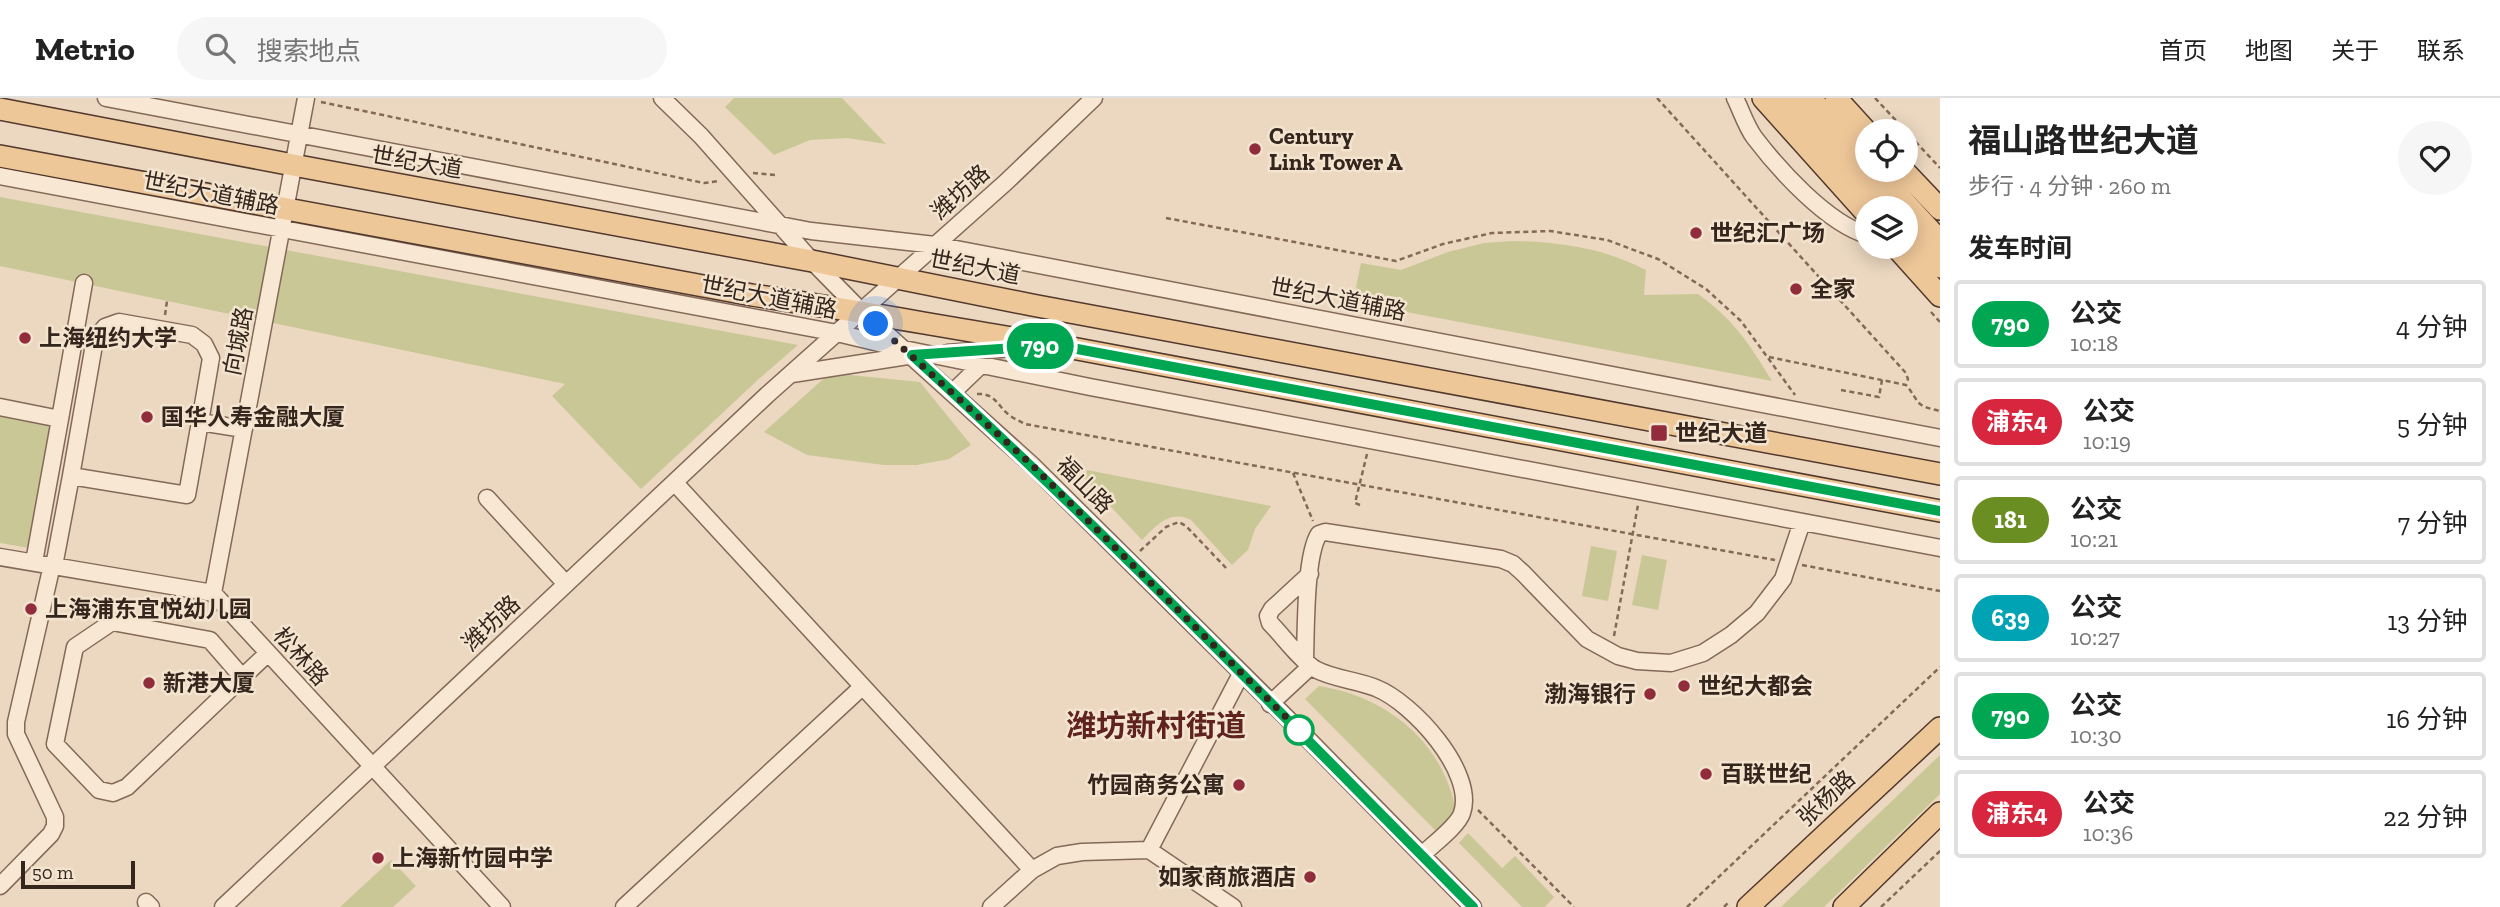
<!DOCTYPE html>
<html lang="zh">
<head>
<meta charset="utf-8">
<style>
	body { margin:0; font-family:"Zilla Slab","Noto Sans SC",serif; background:#f6f6f6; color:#222; height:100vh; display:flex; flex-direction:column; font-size:26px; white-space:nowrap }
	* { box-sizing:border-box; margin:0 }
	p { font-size:23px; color:#767676 }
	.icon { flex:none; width:38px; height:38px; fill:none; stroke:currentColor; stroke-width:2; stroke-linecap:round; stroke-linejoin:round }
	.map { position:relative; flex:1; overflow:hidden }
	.side { display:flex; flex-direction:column; background:#fff; width:560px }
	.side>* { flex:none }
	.badge { padding:0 14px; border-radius:23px; font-size:24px; line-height:46px }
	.buttons { position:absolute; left:1855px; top:21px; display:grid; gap:14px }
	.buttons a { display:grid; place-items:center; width:63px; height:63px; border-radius:50%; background:#fff; box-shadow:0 4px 18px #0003; font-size:35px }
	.scale { position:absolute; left:21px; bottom:18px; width:114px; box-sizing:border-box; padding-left:7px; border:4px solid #34251d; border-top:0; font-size:19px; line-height:24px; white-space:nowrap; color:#34251d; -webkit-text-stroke:5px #f3e4cf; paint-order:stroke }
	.you { position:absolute; width:35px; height:35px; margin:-18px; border:5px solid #fff; border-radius:50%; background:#1a73e8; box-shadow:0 0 0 10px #1a73e833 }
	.map>.badge { position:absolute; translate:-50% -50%; box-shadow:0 0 0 4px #fff }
	h2 { padding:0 28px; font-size:26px; line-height:63px }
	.round { display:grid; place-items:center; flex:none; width:74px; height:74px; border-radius:37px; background:#f6f6f6 }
	.summary { display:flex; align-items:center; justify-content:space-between; height:119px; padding:0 28px }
	h1 { font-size:33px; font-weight:700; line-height:52px }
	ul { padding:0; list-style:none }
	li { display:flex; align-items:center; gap:21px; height:88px; margin:0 14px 10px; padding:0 14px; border:4px solid #e0e0e0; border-radius:7px }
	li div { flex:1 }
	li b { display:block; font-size:26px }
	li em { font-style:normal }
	li .badge { min-width:77px; font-weight:700; text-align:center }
	header { display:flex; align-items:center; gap:42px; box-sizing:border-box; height:98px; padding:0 35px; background:#fff; border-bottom:2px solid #e0e0e0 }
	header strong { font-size:33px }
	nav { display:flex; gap:38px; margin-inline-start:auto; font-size:24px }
	.search { width:490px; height:63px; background:#f6f6f6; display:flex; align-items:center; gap:18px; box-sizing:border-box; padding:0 24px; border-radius:38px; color:#767676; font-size:26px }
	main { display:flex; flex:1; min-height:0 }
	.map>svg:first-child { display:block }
	.green { fill:#c9c795 }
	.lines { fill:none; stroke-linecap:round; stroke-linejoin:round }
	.minor-casing { stroke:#846959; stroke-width:19 }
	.major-casing { stroke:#52392d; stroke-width:24 }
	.path { stroke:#846959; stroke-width:2.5; stroke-dasharray:5 3.5; stroke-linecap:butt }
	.minor { stroke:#f7e7d3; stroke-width:16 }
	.major { stroke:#eec799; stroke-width:21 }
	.line-casing { stroke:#fff; stroke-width:16 }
	.line { stroke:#00a651; stroke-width:10 }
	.walk { stroke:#34251d; stroke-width:7; stroke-dasharray:0 12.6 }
	.poi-dot { fill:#902c3b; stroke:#f3e4cf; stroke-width:2.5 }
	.stop-dot { fill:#fff; stroke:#00a651; stroke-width:3.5 }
	.labels { text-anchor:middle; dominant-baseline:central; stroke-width:5; stroke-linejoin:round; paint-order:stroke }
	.poi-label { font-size:23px; font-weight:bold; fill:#34251d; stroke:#f3e4cf; text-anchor:start }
	.street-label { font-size:23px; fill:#34251d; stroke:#f3e4cf }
	.district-label { font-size:30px; font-weight:bold; fill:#5f221e; stroke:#f3e4cf }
</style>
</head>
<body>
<header>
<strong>Metrio</strong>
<div class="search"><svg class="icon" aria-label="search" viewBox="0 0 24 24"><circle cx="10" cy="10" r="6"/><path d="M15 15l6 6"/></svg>搜索地点</div>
<nav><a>首页</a><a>地图</a><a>关于</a><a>联系</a></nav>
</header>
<main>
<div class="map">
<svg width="1940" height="809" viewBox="0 0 1940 809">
	<rect width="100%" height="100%" fill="#ecd8c0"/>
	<path class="green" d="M734 0H842L886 46 847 40 810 42 774 57 725 9Z
		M0 99 798 247 761 279 641 391 552 298 565 286 0 168Z
		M1512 143C1560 144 1603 150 1646 172L1644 197 1698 196C1734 222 1749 245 1772 283L1353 204 1361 165 1401 172 1448 154 1484 145Z
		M830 275 920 284 971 347 949 361 917 367H884L807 357 764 334Z
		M0 318 52 328 29 450 0 445Z
		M1087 372 1271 408 1255 431 1248 452 1232 467 1191 422C1170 411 1156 428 1142 442L1085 381Z
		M1591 448 1617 453 1608 503 1582 498Z
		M1642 457 1667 462 1658 512 1632 507Z
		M1319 588C1386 598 1444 644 1456 714L1436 733 1305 601Z
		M1940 657V696L1824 809H1781Z
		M1468 735 1502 770 1515 758 1554 799 1545 809H1522L1459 745Z
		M391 762 416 788 393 809H340Z"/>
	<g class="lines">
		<defs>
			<path id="minor" d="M106 0 811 133 935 147 1940 340
				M662 0 701 38 812 163 861 213 1032 367 1296 629 1473 809
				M1735 0C1741 12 1746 28 1754 39 1779 72 1827 125 1867 137
				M0 78 837 235 904 251 1090 289 1940 450
				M947 255 1029 249
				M792 276 914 257
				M953 294 981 267
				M0 309 60 321 34 464
				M60 321 84 185
				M200 324 187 397 71 378 95 241 105 229 119 224 192 237 204 246 211 260 200 324 244 331
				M675 385 1032 772
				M487 400 566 486
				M0 459 213 495 502 809
				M54 468 71 378
				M1310 476 1272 511 1268 518 1270 525C1283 538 1300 562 1315 571 1333 581 1357 582 1376 590 1412 604 1476 674 1462 715 1458 728 1432 747 1422 757
				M213 495 306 0
				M1305 561C1306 533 1305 457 1319 436L1325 434 1501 461 1513 466 1523 475 1587 541 1618 558 1637 563 1671 565 1703 555 1731 537 1757 515 1783 481 1802 424
				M243 580 210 542 112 524 75 549 55 646 99 692 113 695 127 689 268 555
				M1270 606 1311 568
				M1149 752 1241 576
				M0 788 51 736 55 728V719L16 636V624L52 467
				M146 804 151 809
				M223 809 767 297 1005 85 1094 0
				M624 809 862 589
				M991 809 1032 772 1057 758 1082 754 1149 752 1233 809"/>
			<path id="major" d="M1763 0 1867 116
				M1786 0 1886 110
				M1810 0 1867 63
				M1836 0 1867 34
				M0 11 293 67 812 163 1032 207 1940 376
				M0 58 752 197C854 212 954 231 1056 247L1940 413
				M1875 72 1940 143
				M1903 72 1940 111
				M1906 132 1940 169
				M1896 149 1940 198
				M1748 809 1940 630
				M1844 809 1940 715"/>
		</defs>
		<use href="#minor" class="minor-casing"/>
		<use href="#major" class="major-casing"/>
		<path class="path" d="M1657 0 1905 274 1908 281 1906 287
			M1875 0 1940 70
			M321 4 704 85 719 83
			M753 75 775 77
			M1166 120 1396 163 1443 146 1492 135 1550 133 1607 142 1658 161 1706 191 1741 223 1795 297
			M1931 214 1940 224
			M165 217 167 203
			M1769 259 1906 287C1921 305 1913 307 1940 313
			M1841 292 1879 299 1882 282
			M977 296C995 295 997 307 1009 317 1014 321 1020 323 1025 326L1775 462
			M1293 375 1313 423
			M1360 407 1355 405 1367 356
			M1140 453 1166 429 1179 424 1186 428 1226 470
			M1802 467 1940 493
			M1614 538 1638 407
			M1478 712 1574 809
			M1687 809 1940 569
			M1724 809 1730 803
			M1881 809 1940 753"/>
		<use href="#minor" class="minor"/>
		<use href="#major" class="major"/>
	</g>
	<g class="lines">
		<defs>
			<path id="line" d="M1473 809C1288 623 1106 434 912 257L1056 247 1940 413"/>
		</defs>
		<use href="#line" class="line-casing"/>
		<use href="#line" class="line"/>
		<path class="walk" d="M876 226 1032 367 1299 632"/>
	</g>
	<g class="poi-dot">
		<circle cx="1255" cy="51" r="7"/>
		<circle cx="1696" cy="135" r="7"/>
		<circle cx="1796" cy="191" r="7"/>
		<circle cx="25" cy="240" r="7"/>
		<circle cx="147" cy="319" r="7"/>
		<rect x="1650" y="326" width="18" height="18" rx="3.5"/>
		<circle cx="31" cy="511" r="7"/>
		<circle cx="149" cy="585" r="7"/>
		<circle cx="1684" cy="588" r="7"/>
		<circle cx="1650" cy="596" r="7"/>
		<circle cx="1706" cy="676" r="7"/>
		<circle cx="1239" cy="687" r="7"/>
		<circle cx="378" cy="760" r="7"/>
		<circle cx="1310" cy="779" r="7"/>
	</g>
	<circle class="stop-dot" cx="1299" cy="632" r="14"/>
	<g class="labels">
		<g class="poi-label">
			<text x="1269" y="38">Century<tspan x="1269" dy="26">Link Tower A</tspan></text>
			<text x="1710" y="135">世纪汇广场</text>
			<text x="1810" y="191">全家</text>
			<text x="39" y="240">上海纽约大学</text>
			<text x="161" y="319">国华人寿金融大厦</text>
			<text x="1675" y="335">世纪大道</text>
			<text x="45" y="511">上海浦东宜悦幼儿园</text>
			<text x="163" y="585">新港大厦</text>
			<text x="1698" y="588">世纪大都会</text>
			<text x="1636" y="596" text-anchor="end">渤海银行</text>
			<text x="1720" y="676">百联世纪</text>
			<text x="1225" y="687" text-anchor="end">竹园商务公寓</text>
			<text x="392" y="760">上海新竹园中学</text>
			<text x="1296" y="779" text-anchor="end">如家商旅酒店</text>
		</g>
		<g class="street-label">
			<text transform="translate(417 64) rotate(10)">世纪大道</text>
			<text transform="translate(960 94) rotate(-42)">潍坊路</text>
			<text transform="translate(211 95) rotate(11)">世纪大道辅路</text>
			<text transform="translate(975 169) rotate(11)">世纪大道</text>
			<text transform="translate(769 199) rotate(11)">世纪大道辅路</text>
			<text transform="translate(1338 201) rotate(11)">世纪大道辅路</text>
			<text transform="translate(238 243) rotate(-79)">向城路</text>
			<text transform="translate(1085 387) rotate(45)">福山路</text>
			<text transform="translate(491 525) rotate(-43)">潍坊路</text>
			<text transform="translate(301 558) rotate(48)">松林路</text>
			<text transform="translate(1826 700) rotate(-43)">张杨路</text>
		</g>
		<g class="district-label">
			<text x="1156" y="628">潍坊新村街道</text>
		</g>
	</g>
</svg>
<div class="buttons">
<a><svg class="icon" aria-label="locate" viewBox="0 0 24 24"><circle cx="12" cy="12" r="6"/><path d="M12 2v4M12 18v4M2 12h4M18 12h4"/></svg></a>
<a><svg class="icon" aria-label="layers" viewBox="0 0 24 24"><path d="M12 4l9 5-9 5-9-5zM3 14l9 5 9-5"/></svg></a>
</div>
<div class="scale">50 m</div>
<div class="you" style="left:876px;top:226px"></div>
<b class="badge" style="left:1040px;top:248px;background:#00a651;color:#fff">790</b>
</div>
<section class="side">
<div class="summary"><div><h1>福山路世纪大道</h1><p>步行 · 4 分钟 · 260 m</p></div><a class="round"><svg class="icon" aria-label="heart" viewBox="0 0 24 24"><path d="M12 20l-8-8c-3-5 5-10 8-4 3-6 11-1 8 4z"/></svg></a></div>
<h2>发车时间</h2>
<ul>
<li><span class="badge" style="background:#00a651;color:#fff">790</span><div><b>公交</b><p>10:18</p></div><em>4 分钟</em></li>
<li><span class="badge" style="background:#d7263d;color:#fff">浦东4</span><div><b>公交</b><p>10:19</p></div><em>5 分钟</em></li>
<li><span class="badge" style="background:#6b8e23;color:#fff">181</span><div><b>公交</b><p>10:21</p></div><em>7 分钟</em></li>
<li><span class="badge" style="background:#00a3b4;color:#fff">639</span><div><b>公交</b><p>10:27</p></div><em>13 分钟</em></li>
<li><span class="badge" style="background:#00a651;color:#fff">790</span><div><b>公交</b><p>10:30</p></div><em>16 分钟</em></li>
<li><span class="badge" style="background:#d7263d;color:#fff">浦东4</span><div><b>公交</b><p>10:36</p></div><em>22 分钟</em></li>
</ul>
</section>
</main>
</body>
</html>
